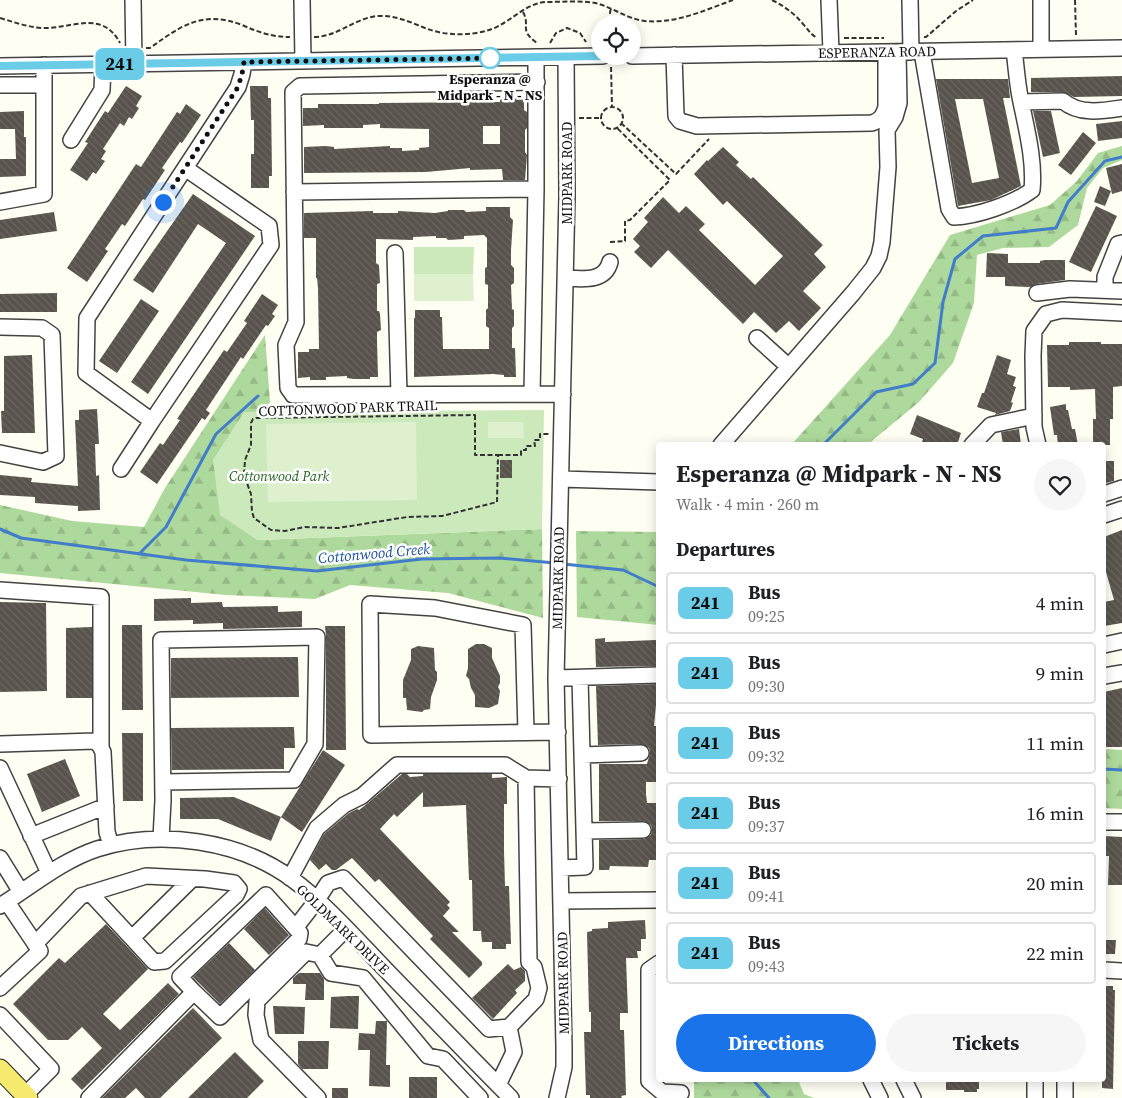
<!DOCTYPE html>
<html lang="en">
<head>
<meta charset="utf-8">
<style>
	body { margin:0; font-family:"Source Serif 4",serif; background:#f6f6f6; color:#202124; height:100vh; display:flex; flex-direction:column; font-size:19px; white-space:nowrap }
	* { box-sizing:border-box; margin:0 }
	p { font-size:16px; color:#757577 }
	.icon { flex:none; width:28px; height:28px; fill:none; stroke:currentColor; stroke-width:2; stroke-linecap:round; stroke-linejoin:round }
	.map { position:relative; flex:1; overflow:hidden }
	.sheet { position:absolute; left:656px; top:442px; width:450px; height:640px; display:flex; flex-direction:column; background:#fff; border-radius:5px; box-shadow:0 2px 12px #0003 }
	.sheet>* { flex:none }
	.badge { padding:0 10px; border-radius:8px; font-size:18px; line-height:32px }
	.tools { position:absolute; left:591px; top:15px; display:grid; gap:10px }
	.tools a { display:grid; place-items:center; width:50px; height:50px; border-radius:50%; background:#fff; box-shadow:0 2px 12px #0003; font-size:25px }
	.you { position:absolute; width:25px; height:25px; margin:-12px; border:4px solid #fff; border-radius:50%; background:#1a73e8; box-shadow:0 0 0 8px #1a73e833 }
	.map>.badge { position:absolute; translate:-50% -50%; box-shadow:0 0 0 2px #fff }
	h2 { padding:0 20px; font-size:19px; line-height:45px }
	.round { display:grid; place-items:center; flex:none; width:52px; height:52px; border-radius:26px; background:#f6f6f6 }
	.head { display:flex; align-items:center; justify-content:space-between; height:85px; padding:0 20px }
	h1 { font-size:24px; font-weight:700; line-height:38px }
	.button { display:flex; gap:10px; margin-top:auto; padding:10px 20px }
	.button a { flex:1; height:58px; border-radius:30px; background:#1a73e8; color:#fff; font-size:20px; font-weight:700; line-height:58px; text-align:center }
	.button a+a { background:#f6f6f6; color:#202124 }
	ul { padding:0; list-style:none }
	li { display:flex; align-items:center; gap:15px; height:62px; margin:0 10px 8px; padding:0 10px; border:2px solid #e0e0e0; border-radius:5px }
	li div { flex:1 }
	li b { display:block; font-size:19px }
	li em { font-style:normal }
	li .badge { min-width:55px; font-weight:700; text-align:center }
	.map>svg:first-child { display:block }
	.forest { fill:url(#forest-firs) }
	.park { fill:#cce9bc }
	.pitch { fill:#dff0ce }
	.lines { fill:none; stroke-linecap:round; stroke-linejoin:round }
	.stream { stroke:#417dca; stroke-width:3 }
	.building { fill:url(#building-back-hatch); fill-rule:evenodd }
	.minor-casing { stroke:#434343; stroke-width:18 }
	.major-casing { stroke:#212121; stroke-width:21 }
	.path { stroke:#323232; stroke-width:2; stroke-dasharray:5 2.5; stroke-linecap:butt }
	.minor { stroke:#fff; stroke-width:15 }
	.major { stroke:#f5ea6d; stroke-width:19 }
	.line-casing { stroke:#fff; stroke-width:11 }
	.line { stroke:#6bcce7; stroke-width:8 }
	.walk { stroke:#101010; stroke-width:5; stroke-dasharray:0 9 }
	.stop-dot { fill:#fff; stroke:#6bcce7; stroke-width:2.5 }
	.labels { text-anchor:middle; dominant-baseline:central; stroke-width:5; stroke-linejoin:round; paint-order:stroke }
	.street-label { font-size:14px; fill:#101010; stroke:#fff }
	.stop-label { font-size:14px; font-weight:bold; fill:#101010; stroke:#fff }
	.park-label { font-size:14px; font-style:italic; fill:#246721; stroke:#fff }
	.water-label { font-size:15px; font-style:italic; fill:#1b50a0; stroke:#fff }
</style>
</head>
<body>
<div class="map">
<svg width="1122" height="1098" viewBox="0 0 1122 1098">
	<defs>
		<pattern id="forest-firs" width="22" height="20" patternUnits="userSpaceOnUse" patternTransform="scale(1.25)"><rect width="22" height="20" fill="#aed99c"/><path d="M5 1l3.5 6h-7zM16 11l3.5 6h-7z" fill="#95b985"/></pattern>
		<pattern id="building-back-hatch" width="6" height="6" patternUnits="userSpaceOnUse" patternTransform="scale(1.25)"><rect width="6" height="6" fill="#58534c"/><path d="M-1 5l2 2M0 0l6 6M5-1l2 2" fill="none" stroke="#6b6761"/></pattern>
	</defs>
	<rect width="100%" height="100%" fill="#fffef3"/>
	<path class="forest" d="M1122 146V160L1103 168 1087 188 1078 225 1049 247 1003 248 977 255 974 303 953 363 919 402 867 445H791L890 335 950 235 1050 205 1077 181 1098 153Z
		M265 335 270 402 239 441 257 540 542 529 543 618 448 593 350 585 315 599 226 595 0 573V505L72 521 144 527 165 488Z
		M576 531 659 532V625L577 617Z
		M1104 749 1122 750V809L1104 808Z
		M694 1080H798L804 1094 814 1098H694Z"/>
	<path class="park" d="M414 247H474L473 274H414Z
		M544 410 542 529 257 540 220 515 213 460 244 412Z"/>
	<path class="pitch" d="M414 274H473L474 301H414Z
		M416 422 417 500 268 502 266 424Z
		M488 422H523L524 438H488Z"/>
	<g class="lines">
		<path class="stream" d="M823 445 876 392 913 384 935 363 943 302 955 259 983 236 1056 228 1068 202 1105 161 1122 157
			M0 529 21 538 186 560 317 571 422 559 499 558 555 563
			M140 553 166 527 216 434 258 396
			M563 564 623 570 659 587
			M1104 769 1122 770
			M753 1080 769 1098"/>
	</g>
	<path class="building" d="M1122 76V96L1074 97 1063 92H1031V78Z
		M936 79H1008L1010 98H1003L1021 186 991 200 958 206ZM955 99H983L999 178 972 183Z
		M126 86 142 96 136 106 139 108 132 119 129 117 124 126 120 123 103 149 106 151 101 159 105 161 96 174 93 172 87 181 70 170 88 143 85 142 105 111 108 113Z
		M250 86H268V98H271L272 176H269V188H251V154H254V120H251Z
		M500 98H524V110L527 112V128L525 130V152L527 155 525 180H503L502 169 470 170V168L426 172 304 173V147L326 146 334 147V149L390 146V148H402V151L419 150V148L429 147V129L380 128V124L363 125V128H324V125L303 126V108H318V104H379V103L500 102ZM483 126H500V144H483Z
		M186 104 201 115 182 143 180 142 162 168 165 170 145 200 143 199 125 226 122 224 105 249 108 251 87 282 67 268 136 164 141 167 177 112 180 114Z
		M24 111V137H26V176L0 177V159H16L15 129H0V112Z
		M1033 111H1051L1060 153 1043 157Z
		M1122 121V138L1098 141 1096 124Z
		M1083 132 1096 143 1071 175 1058 165Z
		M723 147 739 162 736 165 751 179 753 177 823 245 814 254 826 267 803 291 821 308 799 331 789 321 776 333 754 312 743 324 668 250 651 268 634 252 640 246 633 239 648 222 644 218 663 197 679 213 686 206 705 224 699 230 755 285 783 256 727 201 723 205 694 174 707 160 708 161Z
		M1122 164V191L1112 194 1106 168Z
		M1100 186 1111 191 1105 206 1094 202Z
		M193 194 255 236 148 394 131 382 226 243 198 224 153 293 133 280Z
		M1096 206 1117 216 1091 272 1069 262Z
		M486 207H510V217L513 220 511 250V265L514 268V283L511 285 512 309 514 310V326L512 328V348H515L516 377H504V375L493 374 414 377V318H415V310H440V317H442L443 349H489V328L486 326V310L488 308V285L485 284V268L487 267V238L484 235 464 236V239L448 240 446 238H436V236L413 237V240L376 239V263L379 265 380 283 377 284V311H379L380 314 381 330 377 332V341L378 377H370V379H354L347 378V376L326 377V380H310V377L298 378V352H309V349H319L318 288 317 278H316V238H304V213L373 211V213H398V211L435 213 448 211V210H464L466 212 486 211Z
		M54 212 57 231 0 239V220Z
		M987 253 1008 254V263H1040V261L1045 260H1065V280L1036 284 1030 287 1005 286V277H986Z
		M57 293V312H0V294Z
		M262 294 278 305 272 314 275 316 268 326 266 325 243 359 241 357 206 410 210 413 205 420 202 418 157 484 140 472 160 443 163 445 180 420 177 419 224 350 227 352 247 323 244 321Z
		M141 299 159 311 117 373 99 361Z
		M1069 342H1101V344H1122V386L1113 387V419H1110V445H1093V419H1096L1095 389 1070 390V387H1048L1047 345H1069Z
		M32 355 35 433H2L1 411H4V356Z
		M997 355 1011 360 1007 374 1016 377 1013 386 1016 387 1011 402 1013 403 1010 411 995 415 996 413 977 407 982 393H984Z
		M1066 404V410H1068L1072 429H1075L1078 445H1058L1057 435H1054L1050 407Z
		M97 409 99 444H95L96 476 99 475 100 510 78 511V506L35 503V497L0 495V475L32 478 31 482 78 486 75 420H79V410Z
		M917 415 961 433 957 445H929L922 442 923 439 910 434Z
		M1019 429 1021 445H1003L1001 432Z
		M500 460H512V478H500Z
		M1104 461H1114V481L1106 483H1104Z
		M1122 530V623L1104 626V602L1114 600 1104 565V537Z
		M191 598V603L222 602 223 607 278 606V612L302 611V627L223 629V623L193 624V620L154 621V599Z
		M0 602 46 603 47 691 0 692Z
		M122 625H142L143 710H122Z
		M325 626H345L346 750H326V637Z
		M92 627V698H66V628Z
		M605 638V642L656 640V643H659V666L596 667 595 639Z
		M476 644H484L492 648V658L500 676V683L498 687 500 691 498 704 489 708 475 707V695L471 688 469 679 466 676 468 668V649Z
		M418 646 434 648 435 670 437 672V680L431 697 430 709 424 710 422 712 407 710 406 698H403V680L411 660V649Z
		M298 657 299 697 171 698V658Z
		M659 684V705H656L654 726H659V782H646V794L647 803H659V860H649L648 867 610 866 609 870H599V840L644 839 651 835 652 829 651 825 643 821H599V764H647L650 753 649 748 641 744 598 745 596 686Z
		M1122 688V747H1104V692Z
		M294 727 295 748H284V769L172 770 171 728Z
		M122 733H143V801H123Z
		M323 750 345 765 302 832 281 817Z
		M65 759 80 796 42 812 27 774Z
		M402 774H407L410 777 423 776V774H492V778L507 777V804H504V851L505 886H509L511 944H506V949H492V942H482L481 931H473L472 880H469L466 805 423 807V792L397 817 394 814 380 829 450 902 447 905 450 908 443 916 459 932H452L482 962V965L469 978 430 939 433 936 379 879 375 882 352 858 336 870H332L326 864 319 870 310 860 324 834 349 813 357 809 359 810 368 803Z
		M234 797 281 817 271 841 218 819H180V798Z
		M1104 836 1122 837V885H1108L1109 856H1104Z
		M265 908 289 935 269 955 244 929Z
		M645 920 646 939H641V951H637L638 958H626L628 1013H620V1030H624L626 1095 621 1096 622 1098H590V1095H586L584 1032H591V1012H589L587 932 592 931V929L608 928V922Z
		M106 924 148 969 103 1014 120 1030 168 983 179 994 82 1090 71 1079 102 1048 82 1027 68 1040H48L13 1004 59 958 65 963Z
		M1104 940H1116L1115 954H1104Z
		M229 943 255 970 220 1004 193 977Z
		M508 964 514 970 521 967 525 971V981L515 990 517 993 493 1019 472 998Z
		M299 973H320L324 979V1000H305L306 984H293V978Z
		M1104 986H1113V990H1115L1113 1089 1102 1088V1080H1104Z
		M348 996H359L358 1029 330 1028 331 997Z
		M273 1006 305 1007 304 1034H275Z
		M193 1008 222 1038 160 1098H145L136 1088 125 1098H102Z
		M376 1021H387L386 1065H390V1087L369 1086 370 1050H358L359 1033 375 1034Z
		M298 1041H329L328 1069H302L298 1064Z
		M235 1052 264 1081 247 1098H188Z
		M409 1077H437V1098H409Z
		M946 1080H979V1089H977V1092H964V1090H946Z
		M332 1088H348V1098H332Z"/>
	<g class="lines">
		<defs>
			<path id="minor" d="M133 0 134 63
				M302 0 303 61
				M829 0 831 52
				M910 0 911 52
				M1041 0V49
				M922 52 949 209 954 217C977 216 1013 204 1032 190 1035 160 1026 127 1020 97 1017 81 1016 65 1014 50
				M674 55 676 116 680 121 697 126 872 123C881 120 883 116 886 107V52
				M632 56 1122 48
				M0 66 603 56
				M537 82 300 86 293 92 296 322 286 345 288 388 293 395 563 394
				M0 85H44
				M1021 102 1063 101C1079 115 1102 111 1122 108
				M71 140 102 90 103 64
				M185 168 269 226 271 245 152 421 86 373 87 318 238 87 242 74 244 62
				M294 192 536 189
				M0 202 44 194V65
				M395 253 399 394
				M566 278C583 279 605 282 610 262
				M1105 289V277L1118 244 1122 243
				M1037 293 1070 289 1122 291
				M0 327 42 328 52 335 56 456 43 462 0 453
				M757 338 789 367
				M532 394 536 189V57
				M721 445 853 293 873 268 879 256 882 242 888 167 887 130 895 117 899 103 898 52
				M972 445 991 425 1034 416
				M1038 445 1034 427 1033 356 1034 331 1046 314 1062 310 1122 313
				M121 469 152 421
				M561 479 659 482
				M1104 494 1122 488
				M1104 515 1122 509
				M0 590 101 597V748
				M1104 645 1122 641
				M1104 676 1122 673
				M556 678 659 675
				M526 732 523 625 435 608 370 604 371 735 558 732
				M0 744 95 741 100 746 103 752 107 832 111 845
				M582 755 641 753
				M0 768 49 873
				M1104 822H1122
				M584 831 643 830
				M31 836 106 806
				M161 839 163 800 161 640 317 637 315 744 294 780 163 782
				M0 858 21 892
				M560 868 585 867 580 678
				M290 878 317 828 344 805 362 796 397 765H505L526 778 559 779
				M561 901 659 900
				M0 906C32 886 61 861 97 849 160 829 239 840 292 879 327 905 357 940 387 971 428 1013 469 1056 511 1098
				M296 927 317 900 328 883 343 878 489 1029 509 1027 536 999 539 988 534 967 529 962 526 778
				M132 938 192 879
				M35 944 81 896 146 876 205 879 234 883 239 889 236 895 165 961 154 962 90 893
				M320 955 346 929
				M659 963 649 970V1081L662 1092 681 1093
				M1104 970 1122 971
				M0 988 40 951 7 902
				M0 1015 51 1069 25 1095
				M871 1080 880 1098
				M904 1080 913 1098
				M1065 1080V1098
				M498 1085 514 1052 509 1027
				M89 1098 194 992 180 977 266 895 300 933 299 939 220 1017 194 992
				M318 1098 261 1040 256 1015 257 1001 306 952 320 955 331 973 363 978 428 1056 443 1059 480 1098
				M557 1098 564 1067V1047L556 678 567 196 566 57
				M1035 1098V1080"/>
			<path id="major" d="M0 1069 28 1098"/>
		</defs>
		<use href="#minor" class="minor-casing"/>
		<use href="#major" class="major-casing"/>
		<path class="path" d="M772 0C784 6 794 13 803 24 808 29 810 34 817 38
			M1075 0 1076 35
			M611 9 610 12 611 24
			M523 12C531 27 518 29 537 43
			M0 18C14 22 27 27 42 28 72 29 102 9 120 43
			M314 37C338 37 354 18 378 16 395 15 410 22 425 28 445 36 469 36 489 30 509 24 525 3 546 2 561 2 586 0 599 4 615 9 628 19 645 21 676 24 705 10 733 0
			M924 37H926L956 11 973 0
			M844 38H884
			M550 43 556 33 567 28 580 33 586 42
			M146 48H150C182 25 203 10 242 25 258 32 272 37 290 37
			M611 67 612 107
			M601 118a11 11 0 1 1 22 0a11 11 0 1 1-22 0Z
			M579 118H601
			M621 123 676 174 709 139
			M610 242 625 241V221L630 220 670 180 616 127
			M475 415V455H498L497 502 442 516 407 517 338 528 305 527 285 531 271 530 254 518 252 512 251 494 244 475 245 460 251 445V423L253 419 256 418Z
			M498 455H521V450H526V446H535L534 440H540V434H549"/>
		<use href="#minor" class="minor"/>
		<use href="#major" class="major"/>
	</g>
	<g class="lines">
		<defs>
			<path id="line" d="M0 66 601 56"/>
		</defs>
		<use href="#line" class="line-casing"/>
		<use href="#line" class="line"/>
		<path class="walk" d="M163 202 238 87 242 74 244 62 498 58H490"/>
	</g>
	<circle class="stop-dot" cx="490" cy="58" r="10"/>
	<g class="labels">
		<g class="street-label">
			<text transform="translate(877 52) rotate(-1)">ESPERANZA ROAD</text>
			<text transform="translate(567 173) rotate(-90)">MIDPARK ROAD</text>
			<text transform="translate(348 408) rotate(-2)">COTTONWOOD PARK TRAIL</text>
			<text transform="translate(558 578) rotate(-89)">MIDPARK ROAD</text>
			<text transform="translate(343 929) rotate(44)">GOLDMARK DRIVE</text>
			<text transform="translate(563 983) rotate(-91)">MIDPARK ROAD</text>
		</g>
		<g class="stop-label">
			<text x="490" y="79">Esperanza @<tspan x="490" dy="16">Midpark - N - NS</tspan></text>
		</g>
		<g class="park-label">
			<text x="279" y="476">Cottonwood Park</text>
		</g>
		<g class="water-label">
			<text transform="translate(374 553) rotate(-5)">Cottonwood Creek</text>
		</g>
	</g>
</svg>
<div class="tools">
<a><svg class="icon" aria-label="locate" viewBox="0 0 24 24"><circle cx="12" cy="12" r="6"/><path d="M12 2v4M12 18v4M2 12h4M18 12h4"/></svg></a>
</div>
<div class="you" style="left:163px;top:202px"></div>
<b class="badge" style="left:120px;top:64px;background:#6bcce7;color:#111">241</b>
<section class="sheet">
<div class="head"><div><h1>Esperanza @ Midpark - N - NS</h1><p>Walk · 4 min · 260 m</p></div><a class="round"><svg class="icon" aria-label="heart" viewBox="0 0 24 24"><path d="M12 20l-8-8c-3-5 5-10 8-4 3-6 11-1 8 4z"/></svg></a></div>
<h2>Departures</h2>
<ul>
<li><span class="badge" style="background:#6bcce7;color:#111">241</span><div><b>Bus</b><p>09:25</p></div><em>4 min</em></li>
<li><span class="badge" style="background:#6bcce7;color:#111">241</span><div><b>Bus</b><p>09:30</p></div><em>9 min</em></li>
<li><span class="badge" style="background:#6bcce7;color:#111">241</span><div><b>Bus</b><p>09:32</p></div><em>11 min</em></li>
<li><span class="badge" style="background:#6bcce7;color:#111">241</span><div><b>Bus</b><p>09:37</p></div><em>16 min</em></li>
<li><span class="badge" style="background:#6bcce7;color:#111">241</span><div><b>Bus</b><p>09:41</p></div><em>20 min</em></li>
<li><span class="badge" style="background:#6bcce7;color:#111">241</span><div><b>Bus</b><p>09:43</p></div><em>22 min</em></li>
</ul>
<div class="button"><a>Directions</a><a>Tickets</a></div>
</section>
</div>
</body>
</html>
